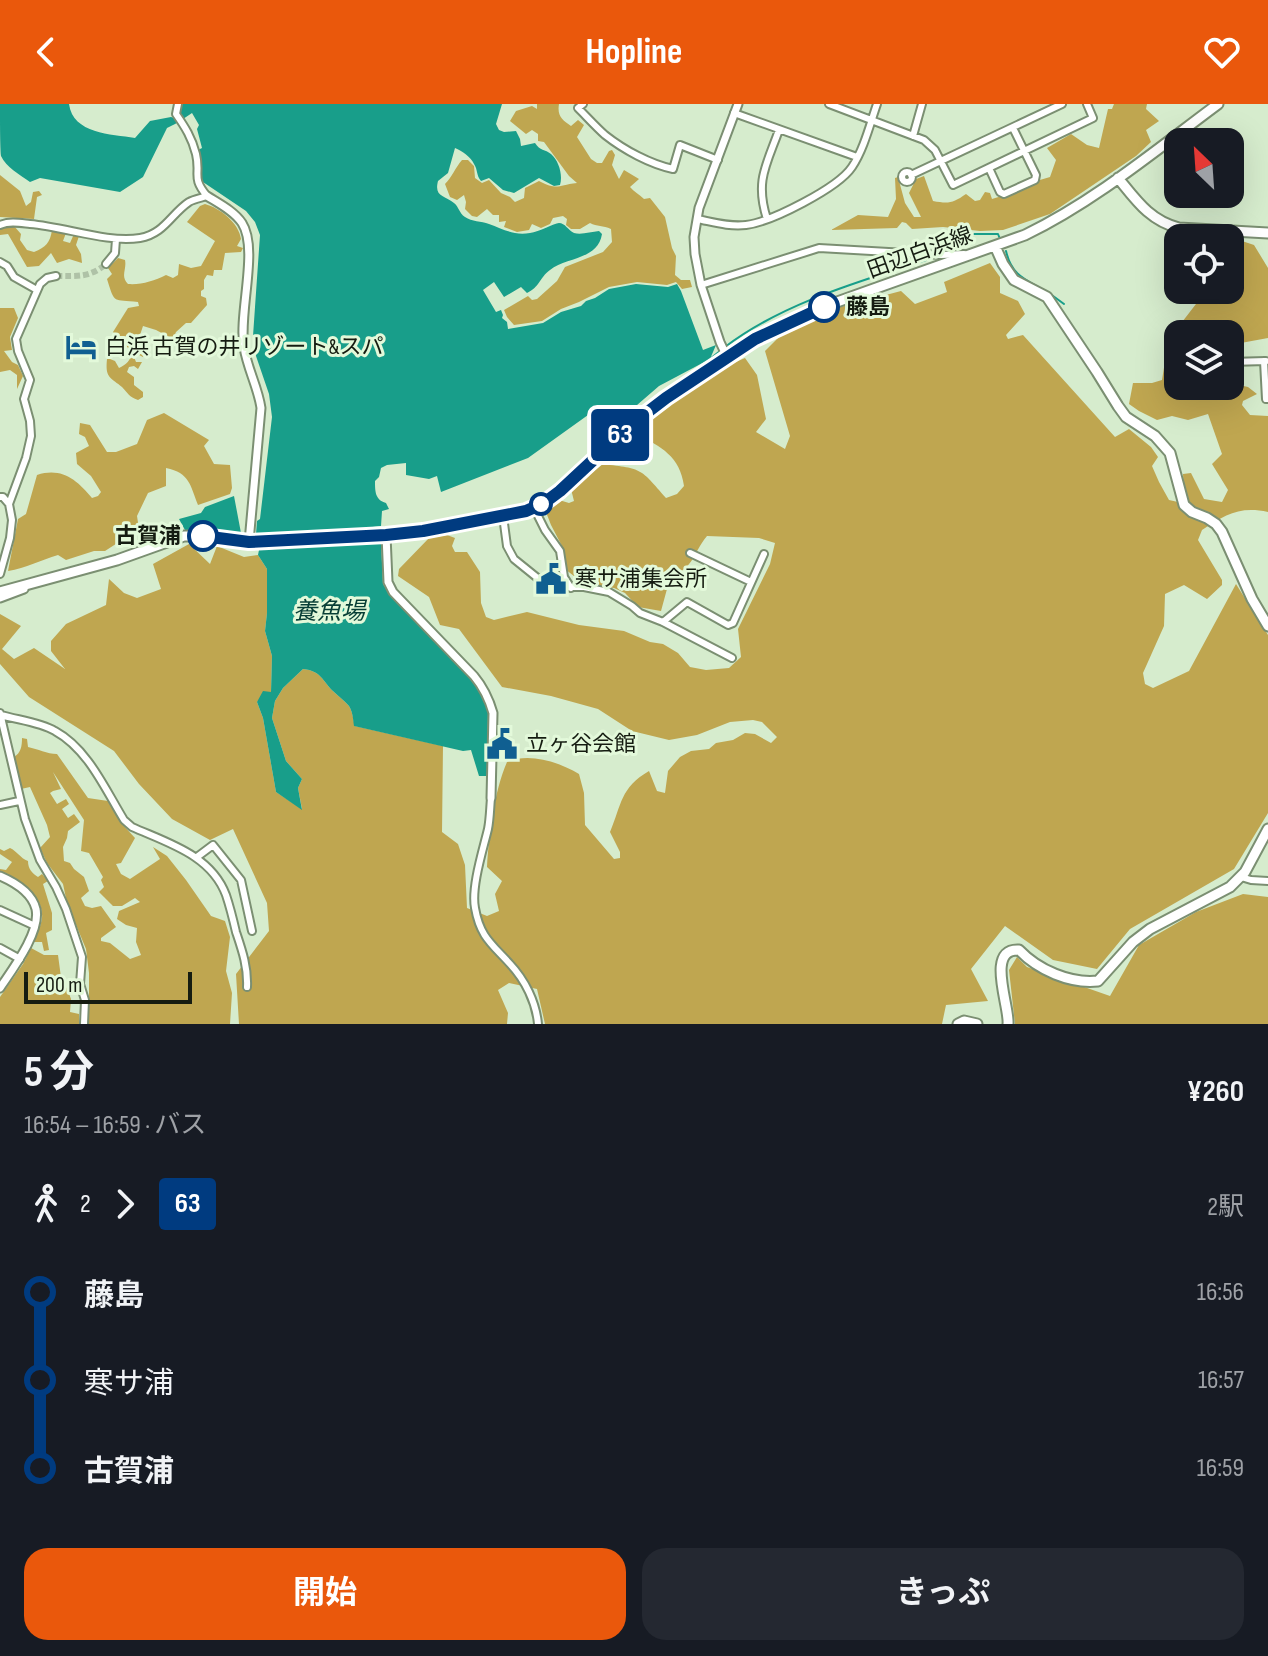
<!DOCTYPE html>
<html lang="ja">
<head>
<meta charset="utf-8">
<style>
	body { margin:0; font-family:"Sofia Sans Condensed","Noto Sans JP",sans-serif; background:#242831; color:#f1f3f6; height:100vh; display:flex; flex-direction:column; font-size:30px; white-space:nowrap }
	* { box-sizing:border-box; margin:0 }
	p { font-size:26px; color:#9ea1a6 }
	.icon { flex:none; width:44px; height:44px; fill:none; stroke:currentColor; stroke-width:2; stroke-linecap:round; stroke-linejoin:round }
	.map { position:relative; height:920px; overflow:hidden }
	.side { display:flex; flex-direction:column; background:#171b24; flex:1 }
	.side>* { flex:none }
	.badge { padding:0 16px; border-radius:6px; font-size:28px; line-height:52px }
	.needle { width:52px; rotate:335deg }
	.controls { position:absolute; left:1164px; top:24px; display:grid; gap:16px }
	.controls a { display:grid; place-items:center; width:80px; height:80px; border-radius:16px; background:#171b24; box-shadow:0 8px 32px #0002; font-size:40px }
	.scale { position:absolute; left:24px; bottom:20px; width:168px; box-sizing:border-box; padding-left:8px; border:4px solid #151c11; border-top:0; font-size:22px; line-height:28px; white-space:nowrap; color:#151c11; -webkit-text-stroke:6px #e3f9da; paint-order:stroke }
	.map>.badge { position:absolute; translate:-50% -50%; box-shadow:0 0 0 4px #fff }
	.legs { display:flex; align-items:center; gap:12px; height:88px; padding:0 24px; font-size:26px }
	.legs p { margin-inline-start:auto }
	.headline { display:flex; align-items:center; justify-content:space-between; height:136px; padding:0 24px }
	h1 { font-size:44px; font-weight:700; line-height:60px }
	.cta { display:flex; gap:16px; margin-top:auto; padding:16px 24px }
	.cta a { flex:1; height:92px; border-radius:24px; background:#ea580c; color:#fff; font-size:32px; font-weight:700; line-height:92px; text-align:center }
	.cta a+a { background:#242831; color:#f1f3f6 }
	ul { padding:0 24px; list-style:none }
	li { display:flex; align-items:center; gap:28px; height:88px; font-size:30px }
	li i { display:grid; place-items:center; width:12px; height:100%; margin:0 10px; background:currentColor }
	li i::after { content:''; width:20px; height:20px; margin:-10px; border:6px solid; border-radius:50%; background:#171b24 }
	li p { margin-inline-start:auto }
	li:first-child i { background:linear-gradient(#0000 50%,currentColor 0) }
	li:last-child i { background:linear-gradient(currentColor 50%,#0000 0) }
	header { display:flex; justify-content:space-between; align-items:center; height:104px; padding:0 24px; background:#ea580c; color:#fff; font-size:36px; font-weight:700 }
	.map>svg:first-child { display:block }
	.forest { fill:#bfa650; fill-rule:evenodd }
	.water { fill:#189e8a }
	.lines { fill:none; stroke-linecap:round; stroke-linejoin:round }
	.stream { stroke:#189e8a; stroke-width:2 }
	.minor-tunnel { stroke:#afc2a7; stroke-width:6; stroke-dasharray:6 3; stroke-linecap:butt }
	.minor-casing { stroke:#7b8f72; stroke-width:10 }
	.tertiary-casing { stroke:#7b8f72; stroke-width:11 }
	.primary-casing { stroke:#7b8f72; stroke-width:13 }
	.minor { stroke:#fff; stroke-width:6 }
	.tertiary { stroke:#fff; stroke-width:7 }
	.primary { stroke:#fff; stroke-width:9 }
	.line-1-casing { stroke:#fff; stroke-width:18 }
	.line-1 { stroke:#003b80; stroke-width:12 }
	.stop-1-dot { fill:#fff; stroke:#003b80; stroke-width:4 }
	.labels { text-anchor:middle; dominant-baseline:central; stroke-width:6; stroke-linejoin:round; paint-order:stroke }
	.street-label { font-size:22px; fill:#151c11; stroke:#e3f9da }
	.stop-label { font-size:22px; font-weight:bold; fill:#151c11; stroke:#e3f9da; text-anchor:start }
	.poi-label { font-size:22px; fill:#151c11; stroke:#e3f9da; text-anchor:start }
	.water-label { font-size:24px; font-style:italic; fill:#073e36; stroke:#e3f9da }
</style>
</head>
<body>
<header><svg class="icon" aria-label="back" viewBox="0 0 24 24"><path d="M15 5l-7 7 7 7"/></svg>Hopline<svg class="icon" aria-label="heart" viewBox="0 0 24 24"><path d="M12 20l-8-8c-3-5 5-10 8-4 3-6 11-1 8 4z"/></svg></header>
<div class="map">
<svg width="1268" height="920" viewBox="0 0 1268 920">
	<rect width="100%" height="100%" fill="#d6eccd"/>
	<path class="forest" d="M537 0H559C557 12 562 16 571 22L578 16 584 21 577 33 591 55 597 59H602L609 47 612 46 615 51 612 61 619 75 624 66 639 75 630 83C634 88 639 90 644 95L650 94 665 113 672 144 676 152 675 171 681 176H690L692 183 682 185 676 178 667 181 637 178 609 183 579 198 561 205 542 217 514 221 507 213 504 206 528 192 532 196 537 195 557 177 565 163 603 148 612 138 611 125C603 121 597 123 590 119L580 125H571L566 121 567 115 563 112 553 114 550 120 541 124 532 120 529 126 517 128 504 123 506 117 499 118V111H493L487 105 477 113 472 112 465 105 466 98 464 91 457 96 450 93 445 80C452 73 455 64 462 56H468L474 62 475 74 482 79 489 76 501 89 510 93 515 98 524 94 525 84 539 77C559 87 557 81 577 79L569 72 544 38 538 37V30L532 26 526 30 510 17 516 7 532 2 537 5Z
		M1114 0H1147L1146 5 1159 17 1146 26 1151 38 1136 52 1050 110 1003 126 980 127 943 123 912 125 906 119 902 118 897 124 831 126 858 111 888 113 896 95 895 74 898 73 905 99 914 113H921L909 89 916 75 924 72 933 97C949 100 953 99 966 90L975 97 980 96 985 88 990 89 992 95 1028 84 1033 78 1050 73 1056 56 1047 44 1071 30 1087 41 1099 44 1108 5H1112Z
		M0 71 20 87 26 102 31 98 33 88 39 87 42 91 37 93 34 115 0 113Z
		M205 100C220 104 239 119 241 135L237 142 243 144 241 148 225 149 222 166H214L213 172 207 171 204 176V185L201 187V192L206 194 207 201 191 219H186L176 228 173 235 156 226 143 222 137 240 145 246 143 253 137 250 134 253 136 258H142L138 265 134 262 129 263 127 268 134 273V281L143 288V293L138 296C129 293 128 289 122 283 110 273 105 274 107 255H110L115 257 119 264C126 261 131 256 132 248L113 228 128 204 139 202 138 198C113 195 115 201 107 175L112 170 108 164 118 154 125 156C127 166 120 172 128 180 141 181 154 177 166 171L173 174 178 171 179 160 191 164 201 162 215 137 187 118 200 102Z
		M7 121 14 122 21 130 20 136 27 146 34 148C46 143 50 139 52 126L66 129 63 137 70 139 74 130 79 132 76 141 81 150 82 159 69 155 57 159 51 149 39 162 27 163 8 130 0 131V125Z
		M1242 137 1254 141 1268 164V234L1230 241V230H1178V282H1230V279L1248 283 1257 290 1243 297 1242 301 1250 311 1268 312V408C1239 402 1225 411 1202 426L1198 436 1222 476V481L1207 495 1184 481 1165 490 1164 522 1143 569 1145 580 1153 584 1189 567 1236 480 1268 531V709L1234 765 1130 825 1097 865 1053 856 1005 822 971 865 988 897 946 901 942 920H545L537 885 509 879 498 886 508 909 507 920H239L236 870 269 827 267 799 233 725 210 736 172 715 139 680 114 647 29 593 0 560V510L21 522 2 545 14 555 34 544 65 565 51 547V537L66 520 106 501 109 475 124 489 137 494 161 485 153 460 189 440 210 460 217 442 244 453 258 451 267 465V509L265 527 272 552 271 589 257 598 263 614 276 688 302 705 298 684 302 675 286 657 272 614 275 597 283 584 303 565C322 567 322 577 334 588 339 593 345 597 349 602 353 609 353 615 355 622L443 642 442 728 458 740 465 761 467 804 487 812 499 807 495 790 502 777 487 763C489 730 494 688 507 658 529 648 559 658 579 670L584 689 585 721 614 755 620 754V748L610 728C622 700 620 684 649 667L657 687 665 689 668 667 680 653 691 647 709 645 716 639 733 636 745 629 755 630 771 639 777 633 762 618 753 616 730 618 697 631 669 636 632 627 598 605 551 592 502 583 459 525 440 521 429 493 398 472 399 465 429 434 447 431 455 434 452 442 455 448H467L480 468 481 499 486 513 494 516 527 508 579 521 624 527 650 538 663 540 678 549 690 563 706 566 729 564 741 553 738 525 770 460 775 439 759 434 707 432C691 452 696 461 670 474L661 507 638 503 625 489 614 484 584 480 565 465 564 446 551 421 544 403 559 396 569 399 574 397 571 385 603 360C643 365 640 364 666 394L677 390 684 382C680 352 661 343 637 330V322L708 270 745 254 757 271 766 315 756 328 785 345 790 332 765 247 788 224 829 206 901 187 915 200 947 188 944 178 990 159 1000 173V189L1018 197 1025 210 1006 231 1008 235 1023 231 1115 333 1129 325 1151 343 1158 353 1152 362 1159 378 1169 396 1178 398 1184 391 1183 370 1191 369 1204 395 1222 398 1228 386 1212 360 1222 350 1208 310 1188 316 1172 312 1157 316 1139 307 1129 300 1133 279H1152L1162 276 1167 245 1179 222 1196 200 1197 186H1230V145Z
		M0 204H14L18 214 10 233 12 246 4 247 12 258 18 261 23 272 17 285V271L10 266 0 268Z
		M164 309 209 336 204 342 214 360 230 361 232 384 230 390 198 401C190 381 190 369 166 364V382L148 389 137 412 139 425 105 447H94L66 456 58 451C41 456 26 464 8 467L18 415 26 410 37 371C62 363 77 376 92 394L98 392 101 388 91 372 77 360 76 349 89 342 85 333 79 330 80 319 90 321 107 348H116L137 340 147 316Z
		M22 634 27 635 28 643C38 645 47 650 57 650L88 694 108 697 123 721 135 734 121 759 116 760 121 770 130 775 160 755 153 743 167 752 186 776 211 812 225 817 230 833 226 867 232 889 230 920H89V869L86 845 67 799 63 780 47 759 40 744 50 733 47 721 30 683 21 685 14 653C21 649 22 642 22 634ZM53 668 84 716 81 747 89 749 103 773 101 776 104 783 99 788 113 802H122L135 794 140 798 119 807 117 815 126 821 137 824 136 838 141 851 130 855 110 839 101 837V834L116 823 101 802 92 804 85 802 81 794 89 787 84 773 74 765 70 759 64 757 63 743 67 734 68 727 80 718 74 710 68 714 62 705 69 700 66 695 57 700 50 689 53 687 61 685Z
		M10 744C17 747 20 754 28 757 28 765 32 769 38 773L42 770 48 777 43 780 52 809V826L46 829 49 846 44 847 42 838H32C36 831 41 823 42 814 44 792 19 774 0 768V765L6 766 12 758 0 750V745L4 747Z
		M1243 790 1268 793V920H1015L1009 866 1017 853 1027 863 1110 892 1139 841 1196 808Z
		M31 844 44 851H58L62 881 67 884 71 895 70 908 79 910V920H0V893L23 860Z"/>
	<path class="water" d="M0 0H69C73 30 111 30 135 34L150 17 171 13 177 15 179 18 167 24 143 73 120 88 40 74 30 78C20 71 6 63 1 52 0 43 0 11 0 0Z
		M181 0H502L496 20 499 26 504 28 516 27 520 35 521 42 535 39C540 47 545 45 551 50 559 57 563 71 560 81L554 82 539 74 514 89 503 86 489 74 481 77C476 71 478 66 474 60 471 53 462 47 455 44L448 69 438 77C434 93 444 91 454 99 459 103 459 109 465 113 472 118 481 117 489 120 503 125 514 132 530 129 539 128 554 119 559 119 565 119 568 126 574 129 581 131 591 128 599 127L602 130C598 156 566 153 550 166 539 174 540 183 527 189L521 183 504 193 494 178 483 186 496 208 501 206 503 211 502 214 507 218 508 225 543 219 561 208 581 202 586 197 595 194 609 185 636 180 668 183 677 180 681 187 703 246 716 241 710 255 659 282 607 327 588 311 528 354 441 388 437 372 429 375 406 371V359L387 361 381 364 379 373 375 377C375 387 375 396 386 399L389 405 382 407 381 422 356 425 256 430 257 417 260 415 272 313 269 290 256 252 253 232 260 131 255 118 246 107 200 76 201 56 198 46 202 44 197 25 199 21 192 9 183 15 181 12Z
		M234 392 241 429 234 432 212 426H185L179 415 201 409 205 403Z
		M381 438 383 480 389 489 482 587 488 609 487 672H479L471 646 463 647 354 622C353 615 353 609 349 602 345 597 339 593 334 588 322 577 322 567 303 565L283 584 275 597 272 614 286 657 302 675 298 684 302 706 276 688 263 614 257 598 263 587 271 588 272 552 265 527 267 509V465L258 451 259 446Z"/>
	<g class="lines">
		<path class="stream" d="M1006 147C1011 169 1022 174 1040 184
			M1049 189 1064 200
			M725 243C784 198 862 177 932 154L940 136 952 130H998L1000 135
			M710 255 720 247"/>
		<path class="minor-tunnel" d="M56 172C77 172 89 174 106 160"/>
		<defs>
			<path id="minor" d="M583 0 578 4C587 13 596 23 605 31 624 46 650 60 673 65L680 41 718 56
				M829 0 924 36 935 46 953 81 1093 14 1087 0
				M734 9 857 53
				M913 32 922 0
				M989 64 1000 88 1004 90 1035 76 1036 71 1013 24
				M902 73a5 5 0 1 1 10 0a5 5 0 1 1-10 0Z
				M911 71 1062 0
				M697 115C713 118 729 123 746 121 771 118 838 84 852 63 864 45 870 20 877 0
				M767 115C755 77 766 62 779 26
				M0 121C10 117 20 119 30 120 66 123 106 139 140 134 164 130 171 110 189 98 194 95 201 94 207 92 191 73 201 71 196 50 192 34 185 23 176 10L178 0
				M0 158 7 162 14 173 37 186
				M106 160 115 149 116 135
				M701 181 819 144 941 151 964 150
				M1264 257 1266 295H1268
				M1230 258 1266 257
				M0 393H3L9 400
				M534 404 545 426 560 447 564 473 571 484
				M503 412 507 442 514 455 540 476 556 483H584L609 488 632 502 640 509 663 518 732 554
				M690 449 751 478
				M0 470 10 434 12 416 9 400 26 354 31 332 30 317 24 295 30 276 18 247 16 235 40 180 47 174 56 172
				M663 518 687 498 728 521 733 519 764 450
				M0 609 25 715 40 756 56 783 66 805 82 853 80 880 85 896 84 920
				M1 611C18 616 40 618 55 627 88 645 105 685 124 716L132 723C168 739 211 751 226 791 230 803 233 815 236 828 242 846 248 863 247 883
				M491 694C490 705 490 715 488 725 483 746 471 783 475 804 480 833 492 840 510 860 525 876 536 898 538 920
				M0 701 19 697
				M197 753 213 741 241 776 252 827
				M1241 773 1251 776 1268 777
				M0 806 35 822
				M0 844 20 855"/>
			<path id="tertiary" d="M207 92C218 99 234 107 242 119 259 145 238 210 244 243 247 264 258 283 261 304L249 438
				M727 253 720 238 701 181 695 150 694 133 699 104 738 0
				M386 431 388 478 393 488 474 572C484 584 489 595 493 609L491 694
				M0 494 24 485
				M0 772C14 778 32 789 36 805 41 828 12 866 0 884"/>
			<path id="primary" d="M1118 74C1136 96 1150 117 1179 124L1268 129
				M995 142 1003 160 1014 176 1047 193 1097 268 1118 302 1126 313 1155 332 1170 349 1184 401 1192 408 1207 414 1216 420 1222 428 1252 495 1268 522
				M0 488 117 456 184 432H203L249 438 386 431 423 427 534 404 544 399 574 375 632 320 666 294 755 235 823 203 1025 131C1095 97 1156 46 1218 0
				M958 920 964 917 977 920
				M1008 920C1010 903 985 844 1019 846 1038 866 1070 880 1098 877L1133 838 1150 825 1230 783 1245 768 1268 725"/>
		</defs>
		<use href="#minor" class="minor-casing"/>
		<use href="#tertiary" class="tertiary-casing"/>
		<use href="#primary" class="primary-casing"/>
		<use href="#minor" class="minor"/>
		<use href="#tertiary" class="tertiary"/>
		<use href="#primary" class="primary"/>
	</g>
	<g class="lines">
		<defs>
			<path id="line-1" d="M203 432 249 438 386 431 423 427 526 407 544 399 560 387 632 320 666 294 755 235 824 203"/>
		</defs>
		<use href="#line-1" class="line-1-casing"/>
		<use href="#line-1" class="line-1"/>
	</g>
	<defs>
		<symbol id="hotel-bare" viewBox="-9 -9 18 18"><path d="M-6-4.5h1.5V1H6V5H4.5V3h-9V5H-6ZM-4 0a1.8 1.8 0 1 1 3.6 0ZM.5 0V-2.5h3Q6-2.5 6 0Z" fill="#105f91" stroke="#e3f9da" stroke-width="2.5" paint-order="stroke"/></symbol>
		<symbol id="civic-bare" viewBox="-9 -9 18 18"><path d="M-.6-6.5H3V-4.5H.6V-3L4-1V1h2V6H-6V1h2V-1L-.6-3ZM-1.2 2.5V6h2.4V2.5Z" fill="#105f91" stroke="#e3f9da" stroke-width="2.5" paint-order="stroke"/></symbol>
	</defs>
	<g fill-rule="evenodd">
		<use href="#hotel-bare" x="59" y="221" width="44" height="44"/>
		<use href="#civic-bare" x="529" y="453" width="44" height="44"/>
		<use href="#civic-bare" x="480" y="618" width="44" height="44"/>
	</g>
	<g class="stop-1-dot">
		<circle cx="824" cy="203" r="14"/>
		<circle cx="541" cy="400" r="10"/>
		<circle cx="203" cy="432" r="14"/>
	</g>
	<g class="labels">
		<g class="street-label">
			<text transform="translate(920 149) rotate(-20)">田辺白浜線</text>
		</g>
		<g class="stop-label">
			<text x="846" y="203">藤島</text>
			<text x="181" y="432" text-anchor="end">古賀浦</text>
		</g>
		<g class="poi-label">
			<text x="105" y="243">白浜 古賀の井リゾート&amp;スパ</text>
			<text x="575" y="475">寒サ浦集会所</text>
			<text x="526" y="640">立ヶ谷会館</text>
		</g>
		<g class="water-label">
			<text x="329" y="507">養魚場</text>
		</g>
	</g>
</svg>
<div class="controls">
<a><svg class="needle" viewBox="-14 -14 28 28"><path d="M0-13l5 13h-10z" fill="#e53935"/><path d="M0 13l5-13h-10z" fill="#9ea1a6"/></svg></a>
<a><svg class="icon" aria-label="locate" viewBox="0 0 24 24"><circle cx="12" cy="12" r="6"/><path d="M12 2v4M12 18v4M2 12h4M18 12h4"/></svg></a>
<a><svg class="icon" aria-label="layers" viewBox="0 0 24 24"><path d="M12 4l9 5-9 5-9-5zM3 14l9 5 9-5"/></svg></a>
</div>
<div class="scale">200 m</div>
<b class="badge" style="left:620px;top:331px;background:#003b80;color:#fff">63</b>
</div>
<section class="side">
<div class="headline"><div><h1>5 分</h1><p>16:54 – 16:59 · バス</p></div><b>¥260</b></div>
<div class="legs"><svg class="icon" aria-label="walk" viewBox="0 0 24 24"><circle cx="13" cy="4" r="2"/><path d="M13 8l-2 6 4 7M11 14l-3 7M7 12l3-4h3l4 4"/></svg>2<svg class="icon" aria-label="forward" viewBox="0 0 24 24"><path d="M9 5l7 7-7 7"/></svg><b class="badge" style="background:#003b80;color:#fff">63</b><p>2駅</p></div>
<ul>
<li><i style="color:#003b80"></i><b>藤島</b><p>16:56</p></li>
<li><i style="color:#003b80"></i><span>寒サ浦</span><p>16:57</p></li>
<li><i style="color:#003b80"></i><b>古賀浦</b><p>16:59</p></li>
</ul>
<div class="cta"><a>開始</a><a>きっぷ</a></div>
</section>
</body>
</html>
